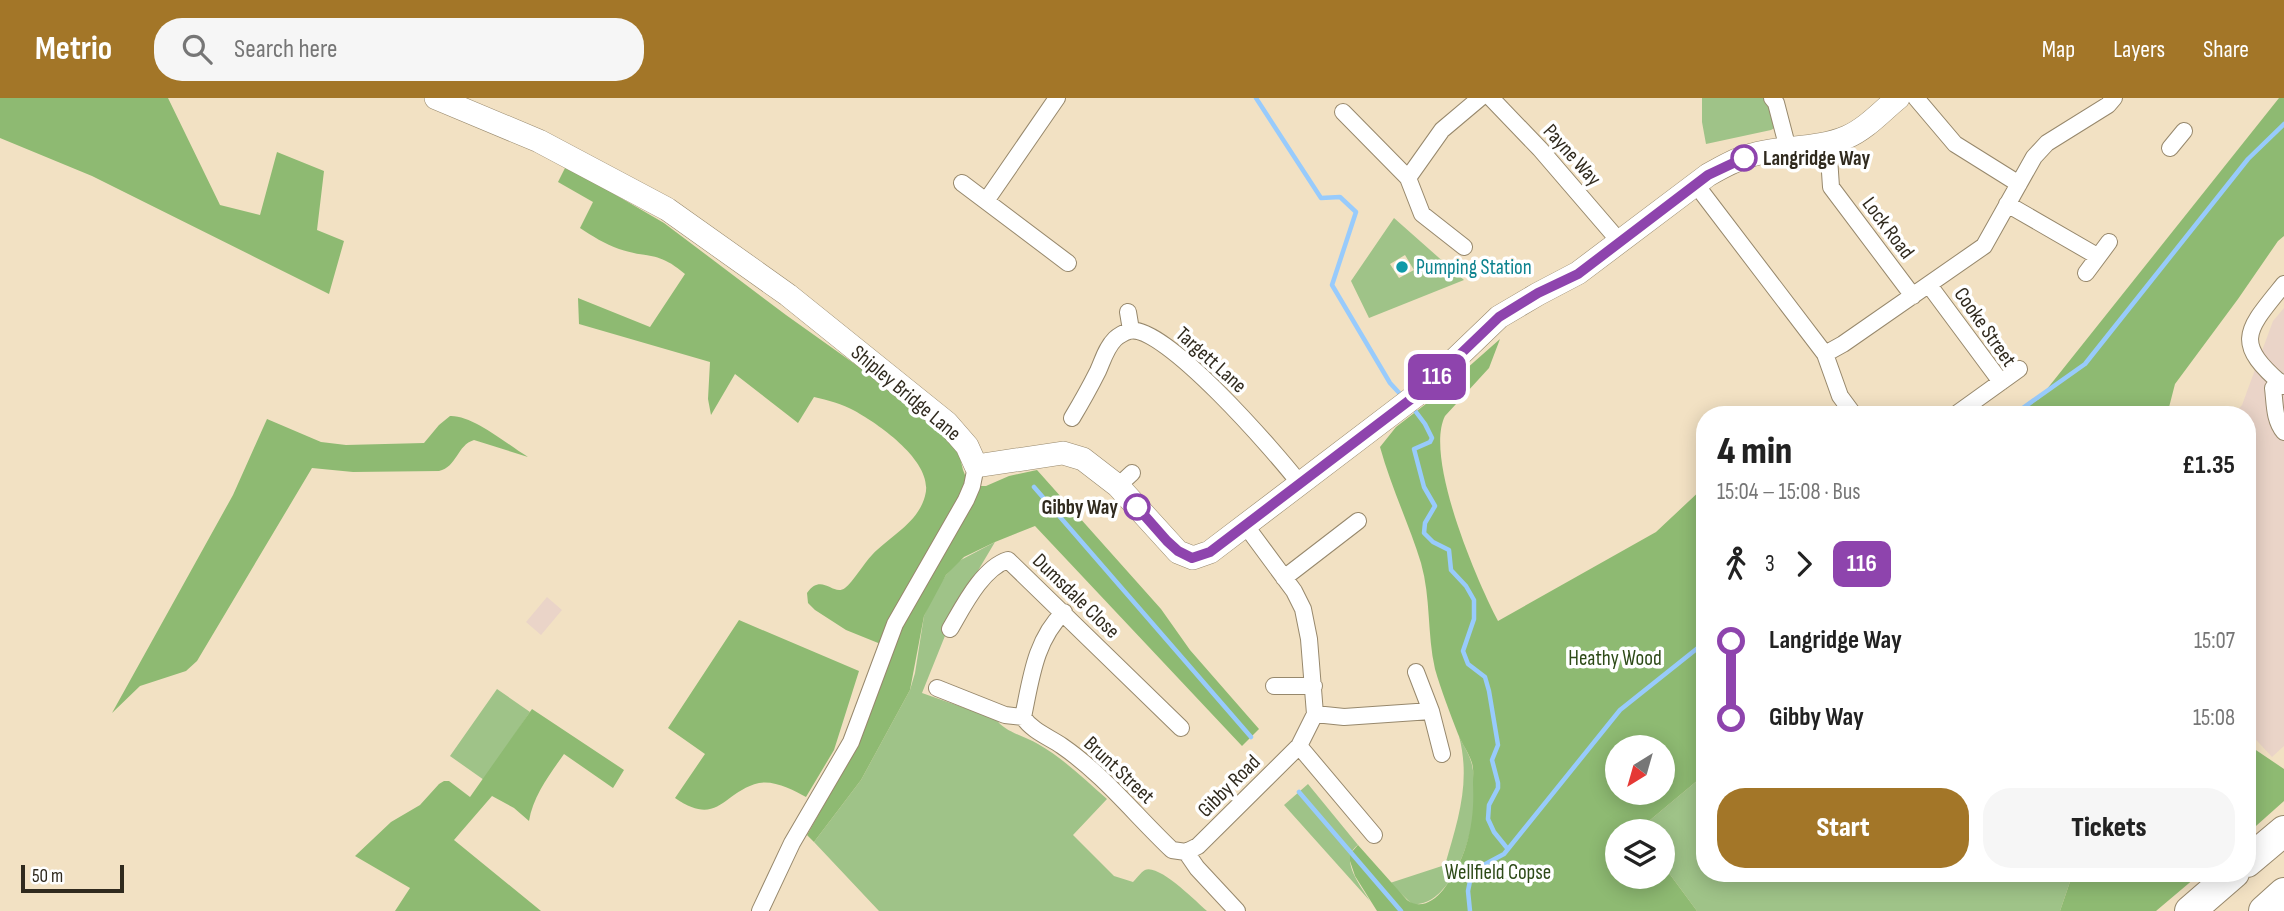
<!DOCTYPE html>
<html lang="en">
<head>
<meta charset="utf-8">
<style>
	body { margin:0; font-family:"Sofia Sans Condensed",sans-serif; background:#f6f6f6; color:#222; height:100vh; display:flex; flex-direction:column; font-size:26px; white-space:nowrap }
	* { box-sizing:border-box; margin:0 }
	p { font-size:23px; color:#767676 }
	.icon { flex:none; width:38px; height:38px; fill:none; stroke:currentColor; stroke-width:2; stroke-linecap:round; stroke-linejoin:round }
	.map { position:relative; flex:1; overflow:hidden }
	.panel { position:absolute; left:1696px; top:308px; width:560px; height:476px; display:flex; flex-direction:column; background:#fff; border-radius:28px; box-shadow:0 4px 18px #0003 }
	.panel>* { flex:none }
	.badge { padding:0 14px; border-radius:10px; font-size:24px; line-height:46px }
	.needle { width:46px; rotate:217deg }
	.controls { position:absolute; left:1605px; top:637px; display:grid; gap:14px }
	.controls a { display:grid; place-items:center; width:70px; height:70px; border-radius:50%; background:#fff; box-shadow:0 4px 18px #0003; font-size:35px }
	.scale { position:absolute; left:21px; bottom:18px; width:103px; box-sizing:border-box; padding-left:7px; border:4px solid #302a1e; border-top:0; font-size:19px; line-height:24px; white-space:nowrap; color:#302a1e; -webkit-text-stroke:5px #fff; paint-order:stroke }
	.map>.badge { position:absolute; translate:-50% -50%; box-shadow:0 0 0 4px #fff }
	.legs { display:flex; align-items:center; gap:10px; height:77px; padding:0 21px; font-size:23px }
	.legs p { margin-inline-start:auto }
	.overview { display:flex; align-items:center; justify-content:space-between; height:119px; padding:0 21px }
	h1 { font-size:38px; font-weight:800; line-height:52px }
	.button { display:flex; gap:14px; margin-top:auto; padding:14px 21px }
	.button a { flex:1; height:80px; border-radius:28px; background:#a37628; color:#fff; font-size:28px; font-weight:800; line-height:80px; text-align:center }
	.button a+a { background:#f6f6f6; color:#222 }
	ul { padding:0 21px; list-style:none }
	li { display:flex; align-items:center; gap:24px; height:77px; font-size:26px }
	li i { display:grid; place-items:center; width:10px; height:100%; margin:0 9px; background:currentColor }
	li i::after { content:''; width:18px; height:18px; margin:-9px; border:5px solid; border-radius:50%; background:#fff }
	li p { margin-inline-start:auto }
	li:first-child i { background:linear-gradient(#0000 50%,currentColor 0) }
	li:last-child i { background:linear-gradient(currentColor 50%,#0000 0) }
	header { display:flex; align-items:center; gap:42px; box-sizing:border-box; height:98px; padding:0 35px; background:#a37628; color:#fff }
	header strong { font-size:33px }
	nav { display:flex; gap:38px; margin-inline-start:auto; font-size:24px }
	.search { width:490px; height:63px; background:#f6f6f6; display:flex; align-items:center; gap:18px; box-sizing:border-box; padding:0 24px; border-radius:28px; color:#767676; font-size:26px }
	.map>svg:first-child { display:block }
	.industrial { fill:#ead4c8 }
	.green { fill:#9fc388; fill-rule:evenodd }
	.forest { fill:#8eba72; fill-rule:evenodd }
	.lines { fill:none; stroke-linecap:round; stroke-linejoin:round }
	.stream { stroke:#98cbfc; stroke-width:4.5 }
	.street-casing { stroke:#97886c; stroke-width:18 }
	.secondary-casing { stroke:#97886c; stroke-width:24 }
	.highway-casing { stroke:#97886c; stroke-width:32 }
	.street { stroke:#fff; stroke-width:16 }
	.secondary { stroke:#fff; stroke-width:23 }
	.highway { stroke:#fff; stroke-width:30 }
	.line-1-casing { stroke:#fff; stroke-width:16 }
	.line-1 { stroke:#8e44ad; stroke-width:10 }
	.stop-1-dot { fill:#fff; stroke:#8e44ad; stroke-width:3.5 }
	.culture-dot { fill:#0f9aa8; stroke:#fff; stroke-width:2.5 }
	.labels { text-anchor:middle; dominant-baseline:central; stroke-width:7; stroke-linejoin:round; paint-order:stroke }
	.street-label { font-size:21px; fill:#302a1e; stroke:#fff }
	.stop-label { font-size:21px; font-weight:bold; fill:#302a1e; stroke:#fff; text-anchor:start }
	.culture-label { font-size:21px; fill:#0d838f; stroke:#fff; text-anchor:start }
	.park-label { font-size:21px; fill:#2e4b18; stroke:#fff }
</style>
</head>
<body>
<header>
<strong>Metrio</strong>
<div class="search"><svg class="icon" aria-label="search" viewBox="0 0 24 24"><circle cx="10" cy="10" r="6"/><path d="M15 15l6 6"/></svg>Search here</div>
<nav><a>Map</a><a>Layers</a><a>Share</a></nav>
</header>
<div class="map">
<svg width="2284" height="813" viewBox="0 0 2284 813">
	<rect width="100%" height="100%" fill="#f2e1c3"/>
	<path class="industrial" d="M2284 210V648L2272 659 2247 632V317H2233L2242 307 2273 223Z
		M547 499 562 512 541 537 526 524Z"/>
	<path class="green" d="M1702 0H1764L1778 28 1771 32 1706 46 1702 24Z
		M1394 120 1464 182 1369 220 1351 183ZM1405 157 1414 172 1399 180 1390 166Z
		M995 444 957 508 922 595 996 621C1004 634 1025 638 1038 646 1063 660 1085 682 1107 701L1073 737 1114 778 1133 784C1136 781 1141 774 1145 772 1158 765 1197 804 1207 813H879L814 744 861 682 910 592 915 575 924 518 935 494 946 477 957 464Z
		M497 591 530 614 484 682 450 658Z
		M1459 638C1463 647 1470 657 1472 667 1476 685 1475 709 1472 726 1467 753 1446 810 1412 806L1390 785 1445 767C1458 722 1471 684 1459 638Z
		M1704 677V775H2073L2060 813H1697L1663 767 1662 733H1637Z
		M1308 686 1358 747C1338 761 1361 788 1370 803L1284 707Z"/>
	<path class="forest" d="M0 0H168L220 107 260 117 277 54 324 73 317 132 344 143 329 196 92 78 0 40Z
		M2279 0H2284V138L2278 143 2238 201 2175 286 2167 317H2013L2039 301Z
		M566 68 664 125 786 217 946 331 958 351 963 372 967 382 977 388H986L1009 378 1037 372 1161 511 1190 552 1259 631 1242 648 1035 428 995 444 964 459 946 477 924 518 910 592 861 682 814 744 807 737 847 666 893 551 846 532 815 512 808 505 807 495C822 474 833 499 845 490 853 484 864 465 872 457 890 438 918 425 925 398 935 365 880 327 855 313 842 306 828 302 814 299L798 325 735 276 711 317 708 301 710 264 579 226 578 200 650 229 685 176C657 152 648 161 619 151 605 146 592 138 580 130L593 104 558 84Z
		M1500 241 1489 270 1445 318C1424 360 1477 483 1498 523L1656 434 1704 389V677L1637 733H1617V779H1662L1663 767 1697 813H1377L1355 778 1350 763V756L1358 747 1407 802C1420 812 1434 803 1443 792 1467 761 1475 725 1473 686 1473 680 1474 672 1472 665 1469 655 1462 646 1458 636 1450 615 1441 592 1435 571 1427 536 1431 500 1421 465 1409 426 1391 389 1380 349L1396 329 1431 302ZM1617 649H1662V695H1617Z
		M450 318C473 317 508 347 528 359L474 342C457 347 457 369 439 373L353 374 312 370 197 563 186 573 140 588 112 615 233 397 267 321 321 344 346 347 424 345 439 327Z
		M739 522 859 573 834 652 806 699C794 692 774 682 759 685 722 694 719 730 675 700L705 656 668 630Z
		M532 611 624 672 613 690 564 656C550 676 533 698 529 723L514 710 492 698 454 742 541 813H395L410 790 355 758 391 724 420 707 439 686 444 683H449L470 699Z
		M2247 646 2284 671V703L2247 736Z
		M2073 775H2201L2156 813H2060Z"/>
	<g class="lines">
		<path class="stream" d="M1256 0 1321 100 1340 99 1356 114 1332 187 1390 285 1402 298
			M1413 310 1425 326 1432 340 1430 344 1414 351 1424 389 1435 408 1425 425 1424 435 1433 444 1449 452 1451 472 1466 488 1474 502V521L1463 553 1468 566 1485 579 1489 593 1498 647 1492 662 1498 685V690L1489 707 1488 721 1494 734 1507 750
			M2013 317 2085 266 2248 61 2284 26
			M1034 389 1251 639
			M1299 694 1401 813
			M1470 813 1468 793 1470 783 1476 771 1504 756 1620 612 1704 545"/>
		<defs>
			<path id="street" d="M1491 0 1540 51 1620 144
				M1772 0 1776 5 1788 51
				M1916 0 1955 46 2019 86
				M1343 14 1408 80
				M1828 44 1831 89 1913 198
				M2170 50 2184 33
				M962 85 1068 165
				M1697 88 1825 256 1840 298 1854 317
				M986 103 1057 0
				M2007 106 2097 158
				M1464 149 1422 116 1408 80 1442 32 1480 0
				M2086 175 2109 144
				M2284 186C2246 233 2232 244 2284 288
				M1929 187 2001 284
				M1128 214 1131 232
				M1825 256 1843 246 1984 148 2034 59 2047 45 2108 7 2114 0
				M2279 283 2273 290C2275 306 2274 322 2284 334
				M1955 317 2019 271
				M1072 320C1081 305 1090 289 1098 273 1103 262 1106 250 1115 241 1118 238 1125 234 1129 233 1162 223 1279 358 1300 386
				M1118 388 1132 375
				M1284 480 1358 423
				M1064 514C1035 542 1031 581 1023 619 1032 633 1049 639 1062 648 1104 677 1135 717 1172 752L1186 754
				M950 531C963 509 982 470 1008 462L1181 630
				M1416 574 1431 613 1442 656
				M1274 588H1314
				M937 590 1005 617 1023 619
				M1315 616 1344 619 1431 613
				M1299 648 1374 737
				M1186 754 1198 748 1299 648 1315 616 1309 541 1303 511 1294 493 1246 428
				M1186 754 1197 770 1237 813
				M760 813 792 745 851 644 895 526 966 402 972 388 976 368"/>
			<path id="secondary" d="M436 0 539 43 667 111 788 197 947 325 967 348 976 368 1063 355 1083 361 1118 388 1178 454 1193 460 1210 454 1423 292 1499 219 1538 196 1578 175 1708 77C1722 69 1736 61 1752 57 1782 48 1817 52 1847 39 1866 31 1882 13 1898 0"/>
			<path id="highway" d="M2247 764 2284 733
				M2190 813 2234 775
				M2264 813 2284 795"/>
		</defs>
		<use href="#street" class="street-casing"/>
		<use href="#secondary" class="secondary-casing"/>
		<use href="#highway" class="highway-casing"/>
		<use href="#street" class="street"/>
		<use href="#secondary" class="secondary"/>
		<use href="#highway" class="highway"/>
	</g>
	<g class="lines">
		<defs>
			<path id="line-1" d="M1137 409 1167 443 1178 453 1192 460 1210 454 1423 292 1499 219 1538 195 1578 176 1708 77 1744 60"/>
		</defs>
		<use href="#line-1" class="line-1-casing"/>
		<use href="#line-1" class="line-1"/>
	</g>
	<g class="stop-1-dot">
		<circle cx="1744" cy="60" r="12"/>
		<circle cx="1137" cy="409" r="12"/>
	</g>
	<circle class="culture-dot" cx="1402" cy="169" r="7"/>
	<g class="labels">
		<g class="street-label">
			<text transform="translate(1572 57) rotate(48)">Payne Way</text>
			<text transform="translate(1888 130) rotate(53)">Lock Road</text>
			<text transform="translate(1985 229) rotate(55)">Cooke Street</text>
			<text transform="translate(1211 262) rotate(42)">Targett Lane</text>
			<text transform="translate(906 295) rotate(40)">Shipley Bridge Lane</text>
			<text transform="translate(1076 498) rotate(44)">Dumsdale Close</text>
			<text transform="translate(1119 672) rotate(43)">Brunt Street</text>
			<text transform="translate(1229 688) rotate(-45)">Gibby Road</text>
		</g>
		<g class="stop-label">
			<text x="1763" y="60">Langridge Way</text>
			<text x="1118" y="409" text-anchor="end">Gibby Way</text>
		</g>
		<g class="culture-label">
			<text x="1416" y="169">Pumping Station</text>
		</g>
		<g class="park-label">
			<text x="1615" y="560">Heathy Wood</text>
			<text x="1498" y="774">Wellfield Copse</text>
		</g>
	</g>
</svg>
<div class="controls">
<a><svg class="needle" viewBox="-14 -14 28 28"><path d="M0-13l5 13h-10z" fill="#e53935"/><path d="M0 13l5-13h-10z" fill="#767676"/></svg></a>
<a><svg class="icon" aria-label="layers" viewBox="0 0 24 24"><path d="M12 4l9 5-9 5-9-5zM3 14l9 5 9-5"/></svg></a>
</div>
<div class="scale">50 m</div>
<b class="badge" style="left:1437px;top:279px;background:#8e44ad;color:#fff">116</b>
<section class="panel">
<div class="overview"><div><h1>4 min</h1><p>15:04 – 15:08 · Bus</p></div><b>£1.35</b></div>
<div class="legs"><svg class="icon" aria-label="walk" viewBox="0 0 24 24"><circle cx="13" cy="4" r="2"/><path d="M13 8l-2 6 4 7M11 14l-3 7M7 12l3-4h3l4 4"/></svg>3<svg class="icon" aria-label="forward" viewBox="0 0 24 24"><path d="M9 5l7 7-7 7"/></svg><b class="badge" style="background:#8e44ad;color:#fff">116</b></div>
<ul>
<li><i style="color:#8e44ad"></i><b>Langridge Way</b><p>15:07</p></li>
<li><i style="color:#8e44ad"></i><b>Gibby Way</b><p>15:08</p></li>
</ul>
<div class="button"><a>Start</a><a>Tickets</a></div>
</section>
</div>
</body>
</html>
